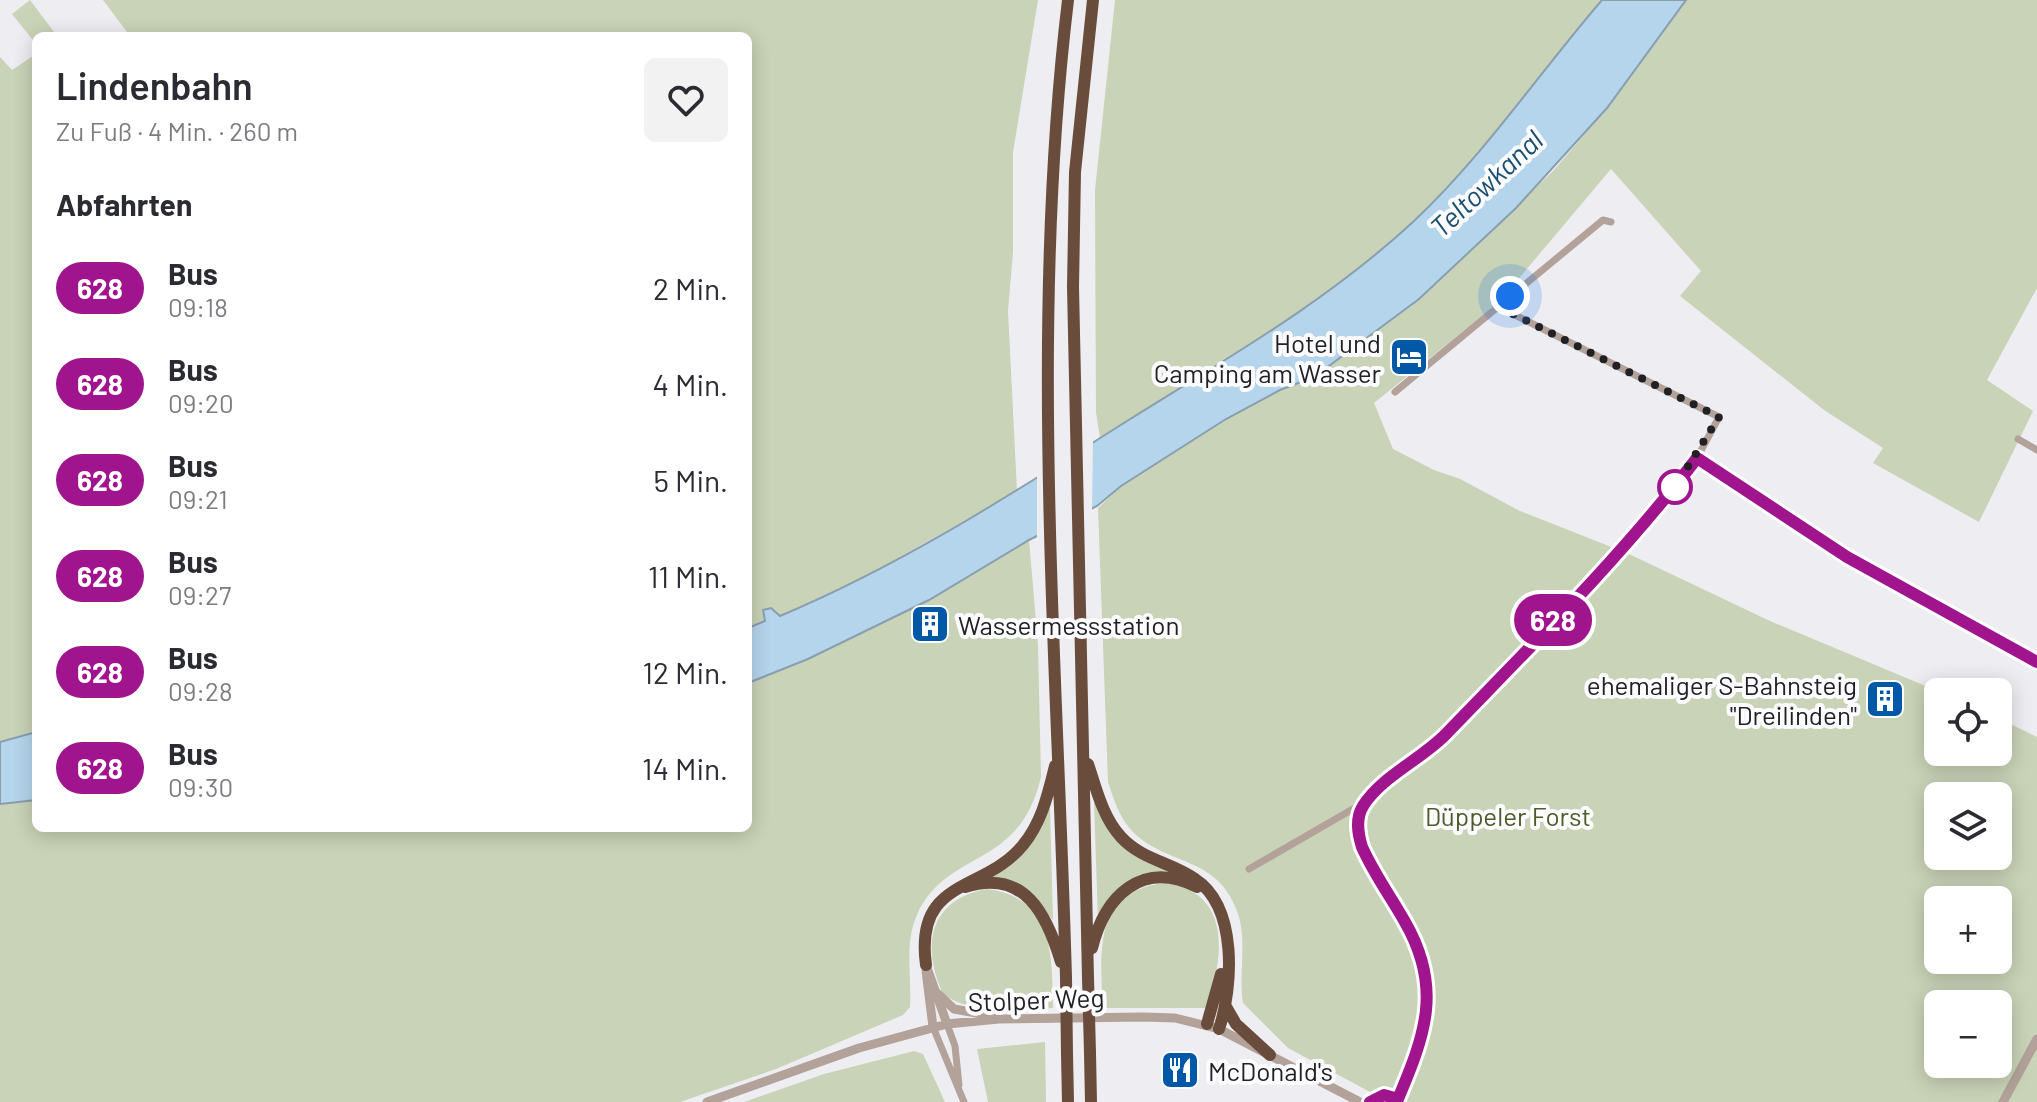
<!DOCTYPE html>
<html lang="de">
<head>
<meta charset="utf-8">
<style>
	body { margin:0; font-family:Barlow,sans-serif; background:#f2f2f3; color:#2b2b33; height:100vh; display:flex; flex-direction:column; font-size:30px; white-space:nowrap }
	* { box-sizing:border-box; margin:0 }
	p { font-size:26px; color:#7c7c81 }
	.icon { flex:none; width:44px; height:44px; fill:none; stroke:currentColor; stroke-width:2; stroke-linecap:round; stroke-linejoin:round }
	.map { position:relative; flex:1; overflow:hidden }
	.details { position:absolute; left:32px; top:32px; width:720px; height:800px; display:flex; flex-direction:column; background:#fff; border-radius:12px; box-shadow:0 4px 20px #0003 }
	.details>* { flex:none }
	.badge { padding:0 16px; border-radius:26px; font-size:28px; line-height:52px }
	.fabs { position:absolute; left:1924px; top:678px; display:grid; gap:16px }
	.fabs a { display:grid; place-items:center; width:88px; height:88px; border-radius:12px; background:#fff; box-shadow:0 4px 20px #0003; font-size:40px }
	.you { position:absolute; width:40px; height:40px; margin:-20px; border:6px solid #fff; border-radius:50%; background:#1a73e8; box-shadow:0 0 0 12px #1a73e833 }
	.map>.badge { position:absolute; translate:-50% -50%; box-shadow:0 0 0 4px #fff }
	h2 { padding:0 24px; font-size:30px; line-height:72px }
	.round { display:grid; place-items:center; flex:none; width:84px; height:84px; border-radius:12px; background:#f2f2f3 }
	.overview { display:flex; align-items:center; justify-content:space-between; height:136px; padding:0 24px }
	h1 { font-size:38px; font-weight:600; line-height:60px }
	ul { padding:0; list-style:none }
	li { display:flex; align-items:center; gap:24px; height:96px; padding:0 24px }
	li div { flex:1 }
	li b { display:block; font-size:30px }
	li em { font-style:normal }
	li .badge { min-width:88px; font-weight:700; text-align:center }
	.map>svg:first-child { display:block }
	.green { fill:#c9d3b7; fill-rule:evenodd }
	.water { fill:#b5d5ed; stroke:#899fb0; stroke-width:2 }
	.pier { fill:#eeeef2 }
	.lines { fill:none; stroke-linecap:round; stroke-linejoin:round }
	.minor { stroke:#b2a29a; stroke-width:7 }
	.tertiary { stroke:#b2a29a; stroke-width:9 }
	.motorway { stroke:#6a4c3c; stroke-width:12 }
	.motorway-bridge { stroke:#6a4c3c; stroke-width:12 }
	.line-casing { stroke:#fff; stroke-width:18 }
	.line { stroke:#a0148e; stroke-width:12 }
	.walk { stroke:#212123; stroke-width:8; stroke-dasharray:0 14.4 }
	.stop-dot { fill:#fff; stroke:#a0148e; stroke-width:4 }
	.labels { text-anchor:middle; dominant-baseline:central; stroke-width:8; stroke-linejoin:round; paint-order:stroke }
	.poi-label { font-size:26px; fill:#212123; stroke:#fcfcff; text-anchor:end }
	.park-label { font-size:26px; fill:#4c5b27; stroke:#fcfcff }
	.street-label { font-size:26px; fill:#212123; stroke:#fcfcff }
	.water-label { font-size:28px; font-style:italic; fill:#184f6f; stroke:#fcfcff }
</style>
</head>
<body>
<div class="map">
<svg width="2037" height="1102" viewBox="0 0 2037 1102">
	<rect width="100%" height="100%" fill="#eeeef2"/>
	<path class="green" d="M30 0 54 32 48 36H36V44L12 14Z
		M103 0H1038L1013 152V252L1008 311 1017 491 854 583 779 616 764 610 766 621 748 628V36H130Z
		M1115 0H1602C1539 73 1485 155 1414 221 1320 308 1208 371 1100 438L1096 412 1095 190Z
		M1686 0H2037V288L1987 380 2033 411 1979 522 1873 463 1883 448 1824 410 1680 296 1701 271 1611 169 1499 302 1374 403 1393 449 1434 470 1460 479 1520 511 1629 554 1770 621 1940 692 1938 752H1998V718L2037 737V1102H1407L1404 1092 1392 1088 1372 1093 1288 1048 1243 1003C1238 973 1248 940 1237 911 1217 855 1166 866 1132 831 1119 817 1114 800 1108 782L1098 508 1121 486 1226 419 1280 390 1314 377 1419 299 1554 170 1607 108ZM1938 796H1998V856H1938ZM1938 900H1998V960H1938ZM1938 1004H1998V1064H1938Z
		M36 54V732L0 742V57L12 70Z
		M1029 540 1038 645 1041 777C1019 871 947 848 917 915 904 943 912 977 910 1007L903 1015 776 1069 680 1102H0V804L36 800V828H748V683C847 644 938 595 1029 540Z
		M1094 801 1131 853 1177 874 1149 876 1098 922Z
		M1050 808 1053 920 1038 903 987 881Z
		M1164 883C1233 891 1224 959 1206 1008H1102C1102 953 1091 892 1164 883Z
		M987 889C1054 898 1052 954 1053 1008 1017 1011 974 1016 943 994 921 946 929 899 987 889Z
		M1045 1042 1046 1102H988L977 1049Z
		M914 1051 923 1054 945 1102H744L824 1074Z"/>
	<path class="water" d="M1602 0H1686L1607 108 1516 208 1419 299 1314 377 1280 390 1226 419 1121 486 1097 506 1029 540 929 600 808 659 748 683V628L765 621 763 610 771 608 780 616C902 565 1015 492 1127 421 1226 359 1328 301 1414 221 1485 154 1539 73 1602 0Z
		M36 732V800L0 804V742Z"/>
	<path class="pier" d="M1093 438 1092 513 1037 543V473Z"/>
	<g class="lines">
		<path class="minor" d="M1501 308 1719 417 1697 458 1847 557 2037 661
			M1395 392 1603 220 1611 222
			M2018 439 2037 450
			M1249 869 1365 802
			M947 1024 955 1046 959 1085
			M933 1027 964 1102"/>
		<path class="tertiary" d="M926 965 947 1024
			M926 971 933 1027
			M936 992 954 1009 992 1016
			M1398 1099C1425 1035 1443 987 1405 922 1391 897 1374 874 1362 847 1358 834 1355 819 1363 806 1382 776 1422 759 1446 734 1532 645 1622 556 1697 458
			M707 1102 859 1048 947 1024 999 1019 1143 1017 1175 1018 1219 1029 1360 1102
			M1370 1102 1384 1095 1401 1102
			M2003 1102 2037 1039"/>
		<path class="motorway" d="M1088 764C1096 788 1103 818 1121 837 1142 860 1171 862 1195 879 1238 907 1233 987 1219 1029
			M965 887C1025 868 1047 915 1061 962
			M1092 948C1105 896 1142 859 1197 887
			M926 965C914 877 984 893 1023 845 1042 822 1048 794 1055 766
			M1066 978C1057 653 1029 324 1068 0
			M1088 978 1073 287 1075 172 1093 0
			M1225 1005 1236 1024 1270 1055
			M1207 1024 1221 974
			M1090 1053 1091 1102
			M1067 1054 1068 1102"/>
		<path class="motorway-bridge" d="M1066 978 1067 1054
			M1088 978 1090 1053"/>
	</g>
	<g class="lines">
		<defs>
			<path id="line" d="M1370 1102 1384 1095 1398 1099C1425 1035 1443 988 1405 922 1391 897 1374 874 1362 847 1358 834 1355 819 1363 806 1382 776 1422 759 1446 734 1532 645 1622 556 1697 458L1847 557 2037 662"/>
		</defs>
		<use href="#line" class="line-casing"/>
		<use href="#line" class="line"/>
		<path class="walk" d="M1510 296 1501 308 1719 417 1675 487"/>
	</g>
	<defs>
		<symbol id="hotel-square" viewBox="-11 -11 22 22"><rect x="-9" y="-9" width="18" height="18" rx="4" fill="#0058a6" stroke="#fcfcff"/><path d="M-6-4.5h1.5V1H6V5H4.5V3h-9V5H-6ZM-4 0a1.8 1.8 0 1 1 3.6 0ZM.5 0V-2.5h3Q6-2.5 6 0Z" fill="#fff"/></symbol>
		<symbol id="building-square" viewBox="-11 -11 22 22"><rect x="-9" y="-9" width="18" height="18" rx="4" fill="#0058a6" stroke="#fcfcff"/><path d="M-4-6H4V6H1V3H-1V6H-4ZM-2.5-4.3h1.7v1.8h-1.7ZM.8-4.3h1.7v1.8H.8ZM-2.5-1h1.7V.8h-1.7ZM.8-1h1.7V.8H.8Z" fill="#fff"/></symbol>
		<symbol id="restaurant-square" viewBox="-11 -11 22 22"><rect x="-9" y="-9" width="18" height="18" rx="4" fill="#0058a6" stroke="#fcfcff"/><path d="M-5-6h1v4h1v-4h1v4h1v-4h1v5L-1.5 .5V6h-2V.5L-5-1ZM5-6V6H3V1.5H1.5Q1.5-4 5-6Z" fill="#fff"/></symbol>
	</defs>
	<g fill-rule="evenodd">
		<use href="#hotel-square" x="1387" y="335" width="44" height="44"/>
		<use href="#building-square" x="908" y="602" width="44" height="44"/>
		<use href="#building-square" x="1863" y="677" width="44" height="44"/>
		<use href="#restaurant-square" x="1158" y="1048" width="44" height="44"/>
	</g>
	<circle class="stop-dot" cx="1675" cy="487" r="16"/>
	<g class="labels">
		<g class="poi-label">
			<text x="1381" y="342">Hotel und<tspan x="1381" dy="30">Camping am Wasser</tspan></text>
			<text x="958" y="624" text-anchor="start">Wassermessstation</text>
			<text x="1857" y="684">ehemaliger S-Bahnsteig<tspan x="1857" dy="30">"Dreilinden"</tspan></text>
			<text x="1208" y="1070" text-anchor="start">McDonald's</text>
		</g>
		<g class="park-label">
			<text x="1508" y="815">Düppeler Forst</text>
		</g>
		<g class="street-label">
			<text transform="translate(1036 999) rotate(-2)">Stolper Weg</text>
		</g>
		<g class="water-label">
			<text transform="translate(1486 183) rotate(-43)">Teltowkanal</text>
		</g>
	</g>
</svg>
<div class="fabs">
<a><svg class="icon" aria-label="locate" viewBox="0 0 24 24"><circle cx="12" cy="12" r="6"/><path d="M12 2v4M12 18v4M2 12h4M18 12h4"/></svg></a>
<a><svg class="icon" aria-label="layers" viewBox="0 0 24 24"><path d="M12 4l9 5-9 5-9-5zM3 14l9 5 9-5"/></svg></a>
<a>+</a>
<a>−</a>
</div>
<div class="you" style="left:1510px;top:296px"></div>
<b class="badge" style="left:1553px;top:620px;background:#a0148e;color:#fff">628</b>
<section class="details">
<div class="overview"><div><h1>Lindenbahn</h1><p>Zu Fuß · 4 Min. · 260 m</p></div><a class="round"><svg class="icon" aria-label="heart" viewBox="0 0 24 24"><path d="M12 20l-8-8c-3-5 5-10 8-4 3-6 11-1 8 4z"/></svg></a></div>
<h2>Abfahrten</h2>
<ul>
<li><span class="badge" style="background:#a0148e;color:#fff">628</span><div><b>Bus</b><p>09:18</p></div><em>2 Min.</em></li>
<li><span class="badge" style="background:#a0148e;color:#fff">628</span><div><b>Bus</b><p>09:20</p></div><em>4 Min.</em></li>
<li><span class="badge" style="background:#a0148e;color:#fff">628</span><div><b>Bus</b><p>09:21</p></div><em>5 Min.</em></li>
<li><span class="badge" style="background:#a0148e;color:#fff">628</span><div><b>Bus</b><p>09:27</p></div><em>11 Min.</em></li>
<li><span class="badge" style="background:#a0148e;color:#fff">628</span><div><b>Bus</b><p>09:28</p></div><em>12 Min.</em></li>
<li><span class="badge" style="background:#a0148e;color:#fff">628</span><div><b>Bus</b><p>09:30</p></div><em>14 Min.</em></li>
</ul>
</section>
</div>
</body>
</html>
